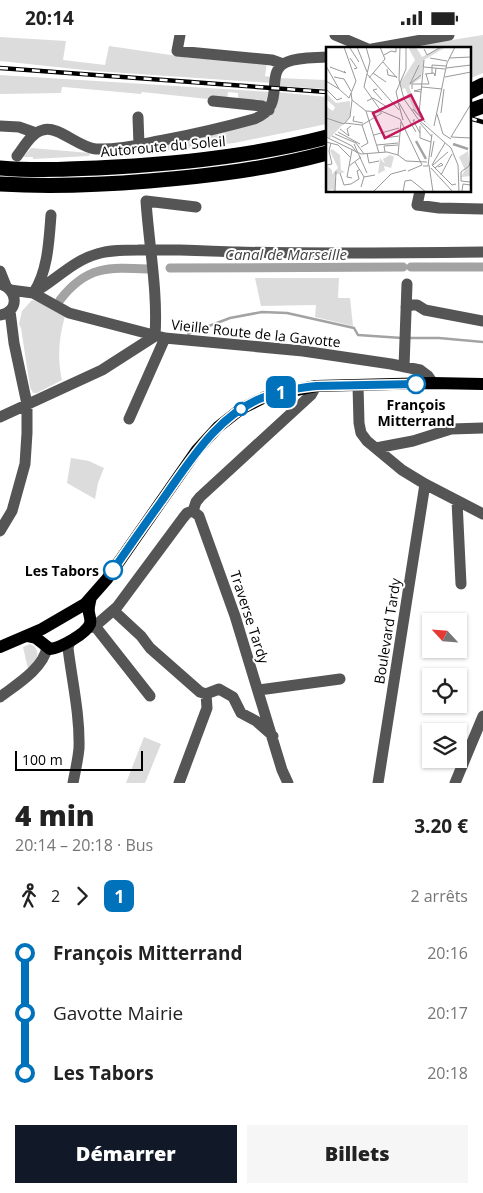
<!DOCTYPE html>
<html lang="fr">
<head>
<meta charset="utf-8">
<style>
	body { margin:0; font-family:"Open Sans",sans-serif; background:#f6f6f6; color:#222; height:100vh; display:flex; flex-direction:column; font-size:19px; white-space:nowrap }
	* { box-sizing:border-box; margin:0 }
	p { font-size:16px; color:#767676 }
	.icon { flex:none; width:28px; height:28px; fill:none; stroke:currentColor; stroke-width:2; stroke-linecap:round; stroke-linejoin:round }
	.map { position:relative; height:748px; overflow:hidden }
	.sheet { display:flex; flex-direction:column; background:#fff; flex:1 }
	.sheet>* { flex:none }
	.badge { padding:0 10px; border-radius:8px; font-size:18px; line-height:32px }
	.needle { width:32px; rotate:296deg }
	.buttons { position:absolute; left:422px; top:578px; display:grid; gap:10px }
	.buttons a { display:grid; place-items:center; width:45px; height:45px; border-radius:0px; background:#fff; box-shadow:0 1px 4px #0004; font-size:25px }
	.scale { position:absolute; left:15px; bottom:12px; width:128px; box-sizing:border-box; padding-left:5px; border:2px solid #000; border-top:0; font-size:14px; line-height:18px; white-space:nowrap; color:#000; -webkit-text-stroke:4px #fff; paint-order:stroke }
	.map>.badge { position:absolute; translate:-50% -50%; box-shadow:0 0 0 2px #fff }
	.legs { display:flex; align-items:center; gap:8px; height:55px; padding:0 15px; font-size:16px }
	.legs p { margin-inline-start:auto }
	.overview { display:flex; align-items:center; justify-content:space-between; height:85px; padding:0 15px }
	h1 { font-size:28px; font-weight:800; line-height:38px }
	.cta { display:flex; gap:10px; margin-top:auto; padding:10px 15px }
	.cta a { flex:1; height:58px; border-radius:0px; background:#111827; color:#fff; font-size:20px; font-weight:800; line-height:58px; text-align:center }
	.cta a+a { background:#f6f6f6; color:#222 }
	ul { padding:0 15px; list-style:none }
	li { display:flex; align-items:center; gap:18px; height:60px; font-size:19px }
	li i { display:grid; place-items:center; width:8px; height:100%; margin:0 6px; background:currentColor }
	li i::after { content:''; width:12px; height:12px; margin:-6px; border:4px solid; border-radius:50%; background:#fff }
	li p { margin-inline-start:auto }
	li:first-child i { background:linear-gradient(#0000 50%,currentColor 0) }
	li:last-child i { background:linear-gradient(currentColor 50%,#0000 0) }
	.status { display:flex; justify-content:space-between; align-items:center; height:35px; padding:0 25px; background:#fff; direction:ltr }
	.status svg { height:14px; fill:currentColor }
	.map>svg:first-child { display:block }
	.green { fill:#dcdcdc }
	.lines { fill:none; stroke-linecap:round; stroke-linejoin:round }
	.stream { stroke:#a3a3a3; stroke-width:2.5 }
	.canal { stroke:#a3a3a3; stroke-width:9 }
	.minor { stroke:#555; stroke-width:11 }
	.major { stroke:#000; stroke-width:12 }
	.highway { stroke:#000; stroke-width:15 }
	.rail-casing { stroke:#000; stroke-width:4.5 }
	.rail { stroke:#fff; stroke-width:2.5; stroke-dasharray:8; stroke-linecap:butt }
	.line-1-casing { stroke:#fff; stroke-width:11 }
	.line-1 { stroke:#0072bc; stroke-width:8 }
	.stop-1-dot { fill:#fff; stroke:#0072bc; stroke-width:2.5 }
	.labels { text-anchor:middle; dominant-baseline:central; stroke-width:4; stroke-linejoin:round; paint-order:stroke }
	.street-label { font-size:14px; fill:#000; stroke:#fff }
	.stop-label { font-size:14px; font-weight:bold; fill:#000; stroke:#fff }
	.water-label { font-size:15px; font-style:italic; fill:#444; stroke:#fff }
	.inset-river { fill:none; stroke:#a3a3a3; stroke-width:2.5 }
	.inset-road { fill:none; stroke:#999; stroke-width:1 }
	.view { fill:#c2185b; fill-opacity:0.15; stroke:#c2185b; stroke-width:2.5 }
	.inset-edge { fill:none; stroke:#000; stroke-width:2.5 }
</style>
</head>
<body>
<div class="status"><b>20:14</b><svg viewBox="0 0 49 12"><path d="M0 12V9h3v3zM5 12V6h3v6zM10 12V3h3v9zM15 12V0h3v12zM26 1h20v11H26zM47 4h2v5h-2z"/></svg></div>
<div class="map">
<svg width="483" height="748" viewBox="0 0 483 748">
	<rect width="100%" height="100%" fill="#fff"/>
	<path class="green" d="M483 0V38L469 44V14H395Z
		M0 2 66 6 63 25 105 30 109 11 191 23 267 28 265 41 271 42V48L94 36 0 26Z
		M0 40 270 57 267 68 238 64V58L228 57 227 66 142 57 141 59 64 52H62L61 58 0 59Z
		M278 43 327 45V54L277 51Z
		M277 57 327 62V89L234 108 157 116 156 112 262 87 272 79Z
		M31 113 90 118 89 121 33 124V122H23Z
		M255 243H339L338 263H350L353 291 315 282 316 270 261 271Z
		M32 265 36 266 65 281C59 302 57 323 62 345L37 358H33L30 352 21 293 19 289 22 276Z
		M71 423 89 426 104 433 98 448 95 464 67 448Z
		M30 609 34 611C42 621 35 627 28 634L23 612Z
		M144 702 161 709 145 748H126Z"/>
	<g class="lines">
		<path class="stream" d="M188 299 230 283 262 277 287 278 354 293 358 300 402 303
			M409 303H439L483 307"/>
		<path class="canal" d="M411 232H483
			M170 233 403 232
			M60 265C86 231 108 232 148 234"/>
		<path class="minor" d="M180 0 177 16 272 25 283 29
			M335 0 368 14
			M372 14 449 0
			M213 66 262 71 269 75
			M138 82 139 110
			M0 91 19 92 36 98
			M17 121C24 112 31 98 43 95 58 90 79 113 96 114 119 115 142 109 164 105 195 99 225 92 254 84 289 71 262 37 287 27 299 22 314 23 327 22
			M420 156 417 170 439 173 483 174
			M0 236 6 251
			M0 249C18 254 20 277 0 280
			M10 255 33 258 69 278 165 303 303 316 391 329 420 335 428 341 433 348
			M34 257C48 236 49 205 51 180
			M33 258C55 246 72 226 97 219 110 215 124 215 138 215 171 214 204 216 237 217 319 219 401 218 483 217
			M406 272 412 270H417L425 275 483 286
			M155 301C158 256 149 211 146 166L196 172
			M404 332 407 249
			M358 350 359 388 361 398 367 406 402 435 425 449 483 479
			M0 382 102 335 155 301
			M129 384 165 303
			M376 413 413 406 451 394 483 393
			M457 466 461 549
			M193 476 199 481 235 581 282 735 288 748
			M193 476 196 467 200 462 311 360 316 351
			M0 496 12 476 25 429 27 398V369L14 308 10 276
			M114 576 141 601 150 613 200 657 206 659 219 654 233 662 241 678 256 686 273 701
			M91 586 150 661
			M88 593 95 591 117 572 183 483 187 478 193 476
			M70 606 68 613C72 646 80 680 79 713 78 725 75 737 73 748
			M259 655 340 644
			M0 662C16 650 44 633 47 612
			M179 748 207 673 206 659
			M378 748 425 449
			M455 748 483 681"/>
		<path class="major" d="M27 601 36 603 50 614C60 613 86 599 90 589 91 585 90 582 89 578 88 572 90 567 91 562
			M0 612 42 594 85 569 107 544 197 415 218 392 241 374 267 361 316 351 433 348 483 349"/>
		<path class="highway" d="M469 57 483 50
			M469 76 483 71
			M0 133C38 136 77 134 115 132 186 128 258 120 327 102
			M0 149C50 152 100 150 149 146 209 141 269 134 327 118"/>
		<defs>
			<path id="rail" d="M0 33 327 57
				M469 83 483 87"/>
		</defs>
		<use href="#rail" class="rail-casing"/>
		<use href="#rail" class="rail"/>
	</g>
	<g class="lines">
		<defs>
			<path id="line-1" d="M113 535C129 512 145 489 161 467 190 426 218 378 267 361 282 355 300 353 316 351L416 349"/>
		</defs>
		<use href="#line-1" class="line-1-casing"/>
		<use href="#line-1" class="line-1"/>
	</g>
	<g class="stop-1-dot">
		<circle cx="416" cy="349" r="9"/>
		<circle cx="241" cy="374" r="6"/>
		<circle cx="113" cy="535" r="9"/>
	</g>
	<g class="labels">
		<g class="street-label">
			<text transform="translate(163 111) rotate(-5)">Autoroute du Soleil</text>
			<text transform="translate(256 298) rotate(6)">Vieille Route de la Gavotte</text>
			<text transform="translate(250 582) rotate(72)">Traverse Tardy</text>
			<text transform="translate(387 596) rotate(-81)">Boulevard Tardy</text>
		</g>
		<g class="stop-label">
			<text x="416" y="369">François<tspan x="416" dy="16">Mitterrand</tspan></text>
			<text x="99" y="535" text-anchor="end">Les Tabors</text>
		</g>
		<g class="water-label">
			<text x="286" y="219">Canal de Marseille</text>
		</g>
	</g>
	<g transform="translate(326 12)">
		<rect width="145" height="145" fill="#fff"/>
		<path d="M82 0H90L96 10 115 0H120L98 13 95 31 83 39 91 65 107 82 85 62 83 59 88 63 79 41 76 42 74 36 89 13ZM0 46 10 56 24 54V70L4 91 0 90V71L9 75 0 70V59L7 64 9 60 0 52ZM6 102 14 108 15 123 19 125 9 128V145L6 142 0 145V118L6 123V127L12 121 4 104ZM142 104 145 129 135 130 139 123 133 110ZM64 108 68 110 65 121 58 119 59 123 52 127 54 111 59 117 57 112Z" fill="#dcdcdc"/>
		<path class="inset-river" d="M90 94 100 112M127 97 142 102"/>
		<path class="inset-road" d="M18 0 30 34 23 51M31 0 41 25M40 0 44 14 38 40 55 64 74 72 96 118M74 0 73 33 78 52 92 72 125 101 132 118 133 145M24 1 33 15M98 2 101 8 115 0M58 8 65 4 70 5V0M24 11 31 21 28 22M104 11 121 14M123 11 145 10M57 15 71 31M93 18 84 37 95 28M0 19 13 42 23 51M4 20 20 26 18 24M98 20 119 22M120 21 145 18M61 22 62 28 71 30M47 26 60 35M106 26V18L120 19M41 27 73 63M99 27 108 26 109 29 110 21M8 30 18 32 25 44M119 30 145 25M43 31 59 12 54 0M0 34 13 42M96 40 116 42M0 42 11 53 16 51M51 42 47 43 56 53M86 42V37H103L100 27M95 45 88 44 96 42M25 46 26 53 40 64 53 106M72 53 70 45 80 22V0M41 54 47 51 61 60 71 55M72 55 77 73M73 56 90 85M87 62 99 75M40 64 55 65M115 66 118 42M93 67 98 13M111 67 117 87 125 92M28 69 27 74 37 76M0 71 18 77 24 70 26 53M89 73H87L94 86M19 76 36 78M94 76 106 90M36 78 56 66M94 79V91L105 95M108 79 121 16 129 0M14 82 23 89 21 82 25 79M12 85 34 97M9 87 30 96 38 107M48 88 73 81M6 89 26 99 31 106M0 90 35 107 61 105 72 108 75 75M125 90 145 57M125 90 145 91M57 91 73 89M0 95 12 98 24 110M28 97 41 126M51 98 72 96M35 100 42 96 36 78M26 103 21 130 26 131M59 105 58 99 72 98M41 106 43 116 53 114M72 108 80 114 101 115M105 110 108 94M145 112 143 119 135 125V134L144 135 145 138M29 115 38 130M1 118 6 117 3 104 5 96M103 118 107 145M106 118 126 138 130 137M106 118 119 96M107 118 122 105M23 119 35 110M97 119H102L106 87M105 121 127 145M109 121 115 116 117 118 112 120M82 124 96 118M14 126 18 138 25 137 33 132 31 124 33 123M115 128 126 107M35 140 38 130 49 128M136 144 137 137 145 138M9 145 10 124M47 145 65 127 80 123M77 145 79 134 85 133 100 145"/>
		<path class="view" d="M85 48 97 72 59 91 47 66Z"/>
		<rect width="145" height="145" class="inset-edge"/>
	</g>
</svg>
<div class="buttons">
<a><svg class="needle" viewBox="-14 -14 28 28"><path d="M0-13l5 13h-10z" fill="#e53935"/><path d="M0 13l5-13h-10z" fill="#767676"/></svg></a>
<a><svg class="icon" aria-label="locate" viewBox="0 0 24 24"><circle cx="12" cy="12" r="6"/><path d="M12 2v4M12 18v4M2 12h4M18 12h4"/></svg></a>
<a><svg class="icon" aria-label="layers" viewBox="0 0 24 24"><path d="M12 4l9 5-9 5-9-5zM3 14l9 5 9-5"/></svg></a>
</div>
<div class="scale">100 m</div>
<b class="badge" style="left:281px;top:357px;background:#0072bc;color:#fff">1</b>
</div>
<section class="sheet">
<div class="overview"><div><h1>4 min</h1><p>20:14 – 20:18 · Bus</p></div><b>3.20 €</b></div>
<div class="legs"><svg class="icon" aria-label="walk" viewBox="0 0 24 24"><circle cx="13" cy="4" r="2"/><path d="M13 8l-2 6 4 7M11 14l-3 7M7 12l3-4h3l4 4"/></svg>2<svg class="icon" aria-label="forward" viewBox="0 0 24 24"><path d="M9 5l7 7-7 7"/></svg><b class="badge" style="background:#0072bc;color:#fff">1</b><p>2 arrêts</p></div>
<ul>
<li><i style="color:#0072bc"></i><b>François Mitterrand</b><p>20:16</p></li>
<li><i style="color:#0072bc"></i><span>Gavotte Mairie</span><p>20:17</p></li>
<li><i style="color:#0072bc"></i><b>Les Tabors</b><p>20:18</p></li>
</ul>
<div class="cta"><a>Démarrer</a><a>Billets</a></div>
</section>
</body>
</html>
